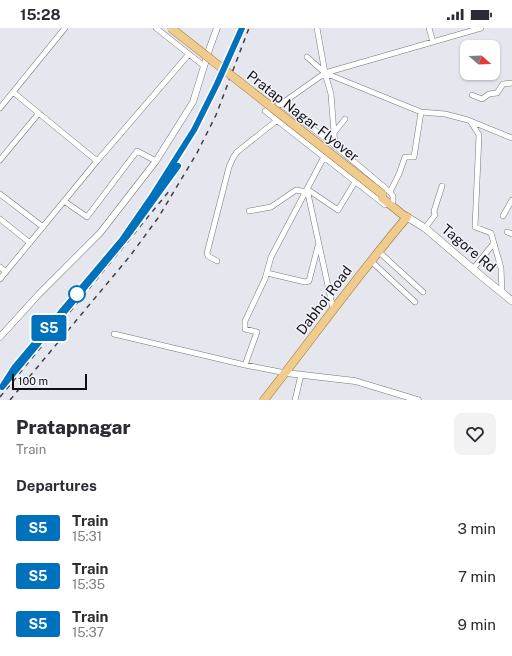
<!DOCTYPE html>
<html lang="en">
<head>
<meta charset="utf-8">
<style>
	body { margin:0; font-family:"Public Sans",sans-serif; background:#f2f2f3; color:#2b2b33; height:100vh; display:flex; flex-direction:column; font-size:15px; white-space:nowrap }
	* { box-sizing:border-box; margin:0 }
	p { font-size:13px; color:#7c7c81 }
	.icon { flex:none; width:22px; height:22px; fill:none; stroke:currentColor; stroke-width:2; stroke-linecap:round; stroke-linejoin:round }
	.map { position:relative; height:372px; overflow:hidden }
	.sheet { display:flex; flex-direction:column; background:#fff; flex:1 }
	.sheet>* { flex:none }
	.badge { padding:0 8px; border-radius:3px; font-size:14px; line-height:26px }
	.needle { width:26px; rotate:109deg }
	.buttons { position:absolute; left:460px; top:12px; display:grid; gap:8px }
	.buttons a { display:grid; place-items:center; width:40px; height:40px; border-radius:8px; background:#fff; box-shadow:0 1px 3px #0004; font-size:20px }
	.scale { position:absolute; left:12px; bottom:10px; width:75px; box-sizing:border-box; padding-left:4px; border:2px solid #101013; border-top:0; font-size:11px; line-height:14px; white-space:nowrap; color:#101013; -webkit-text-stroke:3px #f3f3fc; paint-order:stroke }
	.map>.badge { position:absolute; translate:-50% -50%; box-shadow:0 0 0 2px #fff }
	h2 { padding:0 16px; font-size:15px; line-height:36px }
	.round { display:grid; place-items:center; flex:none; width:42px; height:42px; border-radius:8px; background:#f2f2f3 }
	.overview { display:flex; align-items:center; justify-content:space-between; height:68px; padding:0 16px }
	h1 { font-size:19px; font-weight:800; line-height:30px }
	ul { padding:0; list-style:none }
	li { display:flex; align-items:center; gap:12px; height:48px; padding:0 16px }
	li div { flex:1 }
	li b { display:block; font-size:15px }
	li em { font-style:normal }
	li .badge { min-width:44px; font-weight:700; text-align:center }
	.status { display:flex; justify-content:space-between; align-items:center; height:28px; padding:0 20px; background:#fff; direction:ltr }
	.status svg { height:11px; fill:currentColor }
	.map>svg:first-child { display:block }
	.lines { fill:none; stroke-linecap:round; stroke-linejoin:round }
	.minor-casing { stroke:#77767f; stroke-width:6 }
	.tertiary-casing { stroke:#77767f; stroke-width:7 }
	.secondary-casing { stroke:#77767f; stroke-width:8 }
	.primary-casing { stroke:#9b7332; stroke-width:9 }
	.minor { stroke:#fff; stroke-width:5 }
	.tertiary { stroke:#fff; stroke-width:6 }
	.secondary { stroke:#fff; stroke-width:7 }
	.primary { stroke:#f0cb8e; stroke-width:8 }
	.rail { stroke:#404044; stroke-width:1.5; stroke-dasharray:5 5; stroke-linecap:butt }
	.primary-bridge-casing { stroke:#9b7332; stroke-width:9; stroke-linecap:butt }
	.primary-bridge { stroke:#f0cb8e; stroke-width:8 }
	.line-casing { stroke:#fff; stroke-width:9 }
	.line { stroke:#0072bc; stroke-width:6 }
	.stop-dot { fill:#fff; stroke:#0072bc; stroke-width:2 }
	.labels { text-anchor:middle; dominant-baseline:central; stroke-width:3; stroke-linejoin:round; paint-order:stroke }
	.street-label { font-size:14px; fill:#101013; stroke:#f3f3fc }
</style>
</head>
<body>
<div class="status"><b>15:28</b><svg viewBox="0 0 49 12"><path d="M0 12V9h3v3zM5 12V6h3v6zM10 12V3h3v9zM15 12V0h3v12zM26 1h20v11H26zM47 4h2v5h-2z"/></svg></div>
<div class="map">
<svg width="512" height="372" viewBox="0 0 512 372">
	<rect width="100%" height="100%" fill="#e6e6ef"/>
	<g class="lines">
		<defs>
			<path id="minor" d="M156 0 204 38
				M317 0 325 45 331 66 335 118
				M429 0 433 14
				M307 29 325 45 421 84 445 86 468 92 512 110
				M13 64 97 133
				M472 67 482 71 489 66 497 65 503 56 512 55
				M281 76 339 121 390 164 393 168V173
				M0 80 65 0
				M471 94 479 107 475 199 491 205 501 240 502 265
				M333 106 345 91
				M324 129 307 161 333 281
				M0 132 39 85
				M390 164 399 146 405 129H414L421 84
				M0 166 43 199
				M64 173 87 189 137 123 156 133
				M385 177 265 83 281 76 325 45 481 0
				M249 183 271 179 296 162 306 164
				M503 188 512 172
				M0 191 30 215
				M425 200 435 187 434 183 442 158
				M507 204 512 206
				M378 223 423 264
				M217 233 208 228 207 225 229 139 233 130 237 124 276 93
				M371 233 415 274
				M0 239 6 244
				M473 241 494 215
				M267 245 305 254 309 253 318 218
				M0 251 97 133 189 26
				M114 306 245 337 286 345
				M245 337 257 304 245 301V293L265 251 271 229 307 161 338 182 355 154
				M295 372 301 347"/>
			<path id="tertiary" d="M0 309 39 266 100 205 156 133 193 74 210 19 217 0
				M286 345 355 353 418 372"/>
			<path id="secondary" d="M407 189 425 200 480 247 512 273"/>
			<path id="primary" d="M382 166V170L403 187 407 189
				M264 372C312 311 357 248 407 189"/>
		</defs>
		<use href="#minor" class="minor-casing"/>
		<use href="#tertiary" class="tertiary-casing"/>
		<use href="#secondary" class="secondary-casing"/>
		<use href="#primary" class="primary-casing"/>
		<use href="#minor" class="minor"/>
		<use href="#tertiary" class="tertiary"/>
		<use href="#secondary" class="secondary"/>
		<use href="#primary" class="primary"/>
		<path class="rail" d="M0 357 121 212 151 170 194 103 217 56 242 0
			M0 369 170 162
			M10 372 130 228 158 190 197 125 216 87 249 0"/>
		<defs>
			<path id="primary-bridge" d="M171 0 382 166"/>
		</defs>
		<use href="#primary-bridge" class="primary-bridge-casing"/>
		<use href="#primary-bridge" class="primary-bridge"/>
	</g>
	<g class="lines">
		<defs>
			<path id="line" d="M178 138 128 207 2 359 14 340 122 212 151 170 194 102 217 56 242 0"/>
		</defs>
		<use href="#line" class="line-casing"/>
		<use href="#line" class="line"/>
	</g>
	<circle class="stop-dot" cx="77" cy="266" r="8"/>
	<g class="labels">
		<g class="street-label">
			<text transform="translate(303 88) rotate(38)">Pratap Nagar Flyover</text>
			<text transform="translate(469 220) rotate(40)">Tagore Rd</text>
			<text transform="translate(324 272) rotate(-53)">Dabhoi Road</text>
		</g>
	</g>
</svg>
<div class="buttons">
<a><svg class="needle" viewBox="-14 -14 28 28"><path d="M0-13l5 13h-10z" fill="#e53935"/><path d="M0 13l5-13h-10z" fill="#7c7c81"/></svg></a>
</div>
<div class="scale">100 m</div>
<b class="badge" style="left:49px;top:300px;background:#0072bc;color:#fff">S5</b>
</div>
<section class="sheet">
<div class="overview"><div><h1>Pratapnagar</h1><p>Train</p></div><a class="round"><svg class="icon" aria-label="heart" viewBox="0 0 24 24"><path d="M12 20l-8-8c-3-5 5-10 8-4 3-6 11-1 8 4z"/></svg></a></div>
<h2>Departures</h2>
<ul>
<li><span class="badge" style="background:#0072bc;color:#fff">S5</span><div><b>Train</b><p>15:31</p></div><em>3 min</em></li>
<li><span class="badge" style="background:#0072bc;color:#fff">S5</span><div><b>Train</b><p>15:35</p></div><em>7 min</em></li>
<li><span class="badge" style="background:#0072bc;color:#fff">S5</span><div><b>Train</b><p>15:37</p></div><em>9 min</em></li>
</ul>
</section>
</body>
</html>
